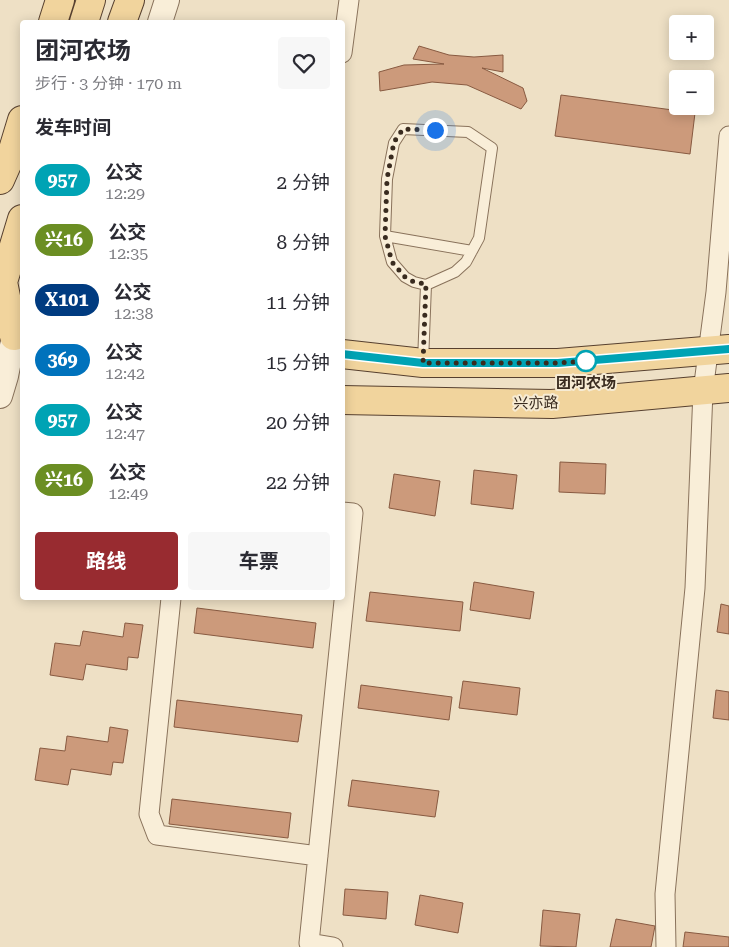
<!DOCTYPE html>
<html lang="zh">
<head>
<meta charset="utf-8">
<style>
	body { margin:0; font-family:"Roboto Serif","Noto Sans SC",serif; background:#f7f7f7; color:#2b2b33; height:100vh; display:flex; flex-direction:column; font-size:19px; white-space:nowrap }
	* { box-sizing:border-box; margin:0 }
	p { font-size:16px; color:#7c7c81 }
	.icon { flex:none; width:28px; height:28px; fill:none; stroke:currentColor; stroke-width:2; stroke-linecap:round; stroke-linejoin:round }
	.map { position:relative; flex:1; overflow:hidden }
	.details { position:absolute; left:20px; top:20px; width:325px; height:580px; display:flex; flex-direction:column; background:#fff; border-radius:5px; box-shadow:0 2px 12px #0003 }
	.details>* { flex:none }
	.badge { padding:0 10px; border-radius:16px; font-size:18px; line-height:32px }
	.controls { position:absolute; left:669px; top:15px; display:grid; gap:10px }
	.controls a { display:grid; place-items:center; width:45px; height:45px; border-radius:5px; background:#fff; box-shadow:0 2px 12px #0003; font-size:25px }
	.you { position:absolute; width:25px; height:25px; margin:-12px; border:4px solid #fff; border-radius:50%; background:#1a73e8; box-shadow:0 0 0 8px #1a73e833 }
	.map>.badge { position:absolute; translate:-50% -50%; box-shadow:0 0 0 2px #fff }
	h2 { padding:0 15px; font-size:19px; line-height:45px }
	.round { display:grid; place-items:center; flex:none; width:52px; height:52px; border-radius:5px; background:#f7f7f7 }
	.head { display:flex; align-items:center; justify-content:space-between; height:85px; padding:0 15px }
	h1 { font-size:24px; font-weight:700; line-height:38px }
	.action { display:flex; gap:10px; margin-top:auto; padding:10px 15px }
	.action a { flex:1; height:58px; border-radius:5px; background:#982b30; color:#fff; font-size:20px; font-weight:700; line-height:58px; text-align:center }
	.action a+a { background:#f7f7f7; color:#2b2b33 }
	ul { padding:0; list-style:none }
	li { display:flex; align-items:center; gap:15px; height:60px; padding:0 15px }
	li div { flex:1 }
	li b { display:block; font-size:19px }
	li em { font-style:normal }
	li .badge { min-width:55px; font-weight:700; text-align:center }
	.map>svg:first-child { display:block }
	.building { fill:#cc9a7b; stroke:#885a41 }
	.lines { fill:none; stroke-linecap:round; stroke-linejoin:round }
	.service-casing { stroke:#89725b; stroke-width:12 }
	.minor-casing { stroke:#89725b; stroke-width:21 }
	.tertiary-casing { stroke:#89725b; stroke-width:26 }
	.primary-casing { stroke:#57402f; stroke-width:30 }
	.service { stroke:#f9eed8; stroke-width:10 }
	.minor { stroke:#f9eed8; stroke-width:19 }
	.tertiary { stroke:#f9eed8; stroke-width:24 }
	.primary { stroke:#f1d49d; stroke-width:28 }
	.line-casing { stroke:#fff; stroke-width:11 }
	.line { stroke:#00a3b4; stroke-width:8 }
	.walk { stroke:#392b1f; stroke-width:5; stroke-dasharray:0 9 }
	.stop-dot { fill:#fff; stroke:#00a3b4; stroke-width:2.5 }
	.labels { text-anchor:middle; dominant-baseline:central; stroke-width:4; stroke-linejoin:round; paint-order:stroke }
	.stop-label { font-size:15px; font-weight:bold; fill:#392b1f; stroke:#f6ebd4 }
	.street-label { font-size:15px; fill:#392b1f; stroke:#f6ebd4 }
</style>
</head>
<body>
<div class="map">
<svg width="729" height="947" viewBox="0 0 729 947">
	<rect width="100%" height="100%" fill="#eee0c5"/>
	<path class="building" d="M419 46 449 55 474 57 503 55V72L482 68 523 88 527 101 521 109 467 85 432 82 380 91 379 72 404 65 444 64 413 59Z
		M561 95 695 113 690 154 555 136Z
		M560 462 606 464 605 494 559 492Z
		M474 470 517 475 513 509 471 504Z
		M394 474 440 481 435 516 389 508Z
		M474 582 534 592 530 619 470 610Z
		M370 592 463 602 460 631 366 621Z
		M721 604 729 606V634L717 632Z
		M197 608 316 623 313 648 194 633Z
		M125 623 143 625 138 658 128 657 127 670 86 664 83 680 50 675 55 643 80 646 83 631 123 637Z
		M463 681 520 688 517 715 459 708Z
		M361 685 452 697 449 720 358 708Z
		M716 690 729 692V720L713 718Z
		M177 700 302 715 298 742 174 727Z
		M110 727 128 730 123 763 113 762 111 775 71 769 68 785 35 780 40 748 65 751 67 736 108 742Z
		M352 780 439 791 435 817 348 806Z
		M172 799 291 813 288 838 169 824Z
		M345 889 388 892 386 919 343 915Z
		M420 895 463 903 458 933 415 925Z
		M543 910 580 914 576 947 540 946Z
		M616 919 655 926 651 947H610Z
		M685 932 729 937V947H683Z"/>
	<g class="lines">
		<defs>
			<path id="service" d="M403 129 468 132 492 148 479 238 466 262 455 272 426 285 414 282 405 277 392 262 385 236 387 179 394 143Z
				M385 236 472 251
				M423 362 426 285"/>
			<path id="minor" d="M342 53 349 0
				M171 598 149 814 157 835 318 856
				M333 947 309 943 353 513 342 512
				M666 947 665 894 695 588 703 391 716 292 729 136"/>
			<path id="tertiary" d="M160 22 167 0
				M0 396 6 376 14 336"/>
			<path id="primary" d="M53 22 60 0
				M84 22 91 0
				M122 22 130 0
				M0 180 12 153 22 120
				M14 336 3 282 22 219
				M342 354 423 363H558L729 349
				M342 400 552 404 729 388"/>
		</defs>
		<use href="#service" class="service-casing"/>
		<use href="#minor" class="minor-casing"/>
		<use href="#tertiary" class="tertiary-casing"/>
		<use href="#primary" class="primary-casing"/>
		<use href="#service" class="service"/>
		<use href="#minor" class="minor"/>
		<use href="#tertiary" class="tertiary"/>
		<use href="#primary" class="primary"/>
	</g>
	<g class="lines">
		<defs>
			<path id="line" d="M342 354 423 363H558L729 349"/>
		</defs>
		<use href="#line" class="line-casing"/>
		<use href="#line" class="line"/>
		<path class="walk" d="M435 130 403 129 394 142 387 179 385 236 392 262 405 277 414 282 426 284 423 363H558L589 361H586"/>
	</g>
	<circle class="stop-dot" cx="586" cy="361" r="10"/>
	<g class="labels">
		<g class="stop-label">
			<text x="586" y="383">团河农场</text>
		</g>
		<g class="street-label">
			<text transform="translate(536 403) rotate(-1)">兴亦路</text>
		</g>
	</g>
</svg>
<div class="controls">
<a>+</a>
<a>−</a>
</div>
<div class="you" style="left:435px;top:130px"></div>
<section class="details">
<div class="head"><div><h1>团河农场</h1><p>步行 · 3 分钟 · 170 m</p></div><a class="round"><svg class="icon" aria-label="heart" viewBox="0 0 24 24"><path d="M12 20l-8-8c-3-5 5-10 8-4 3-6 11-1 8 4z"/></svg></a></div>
<h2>发车时间</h2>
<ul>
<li><span class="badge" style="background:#00a3b4;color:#fff">957</span><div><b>公交</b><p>12:29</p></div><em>2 分钟</em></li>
<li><span class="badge" style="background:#6b8e23;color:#fff">兴16</span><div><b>公交</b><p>12:35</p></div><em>8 分钟</em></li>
<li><span class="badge" style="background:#003b80;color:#fff">X101</span><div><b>公交</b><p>12:38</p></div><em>11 分钟</em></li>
<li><span class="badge" style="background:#0072bc;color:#fff">369</span><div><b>公交</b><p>12:42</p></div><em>15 分钟</em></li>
<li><span class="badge" style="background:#00a3b4;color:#fff">957</span><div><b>公交</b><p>12:47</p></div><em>20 分钟</em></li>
<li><span class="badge" style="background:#6b8e23;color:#fff">兴16</span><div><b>公交</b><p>12:49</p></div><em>22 分钟</em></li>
</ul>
<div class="action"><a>路线</a><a>车票</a></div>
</section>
</div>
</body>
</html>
